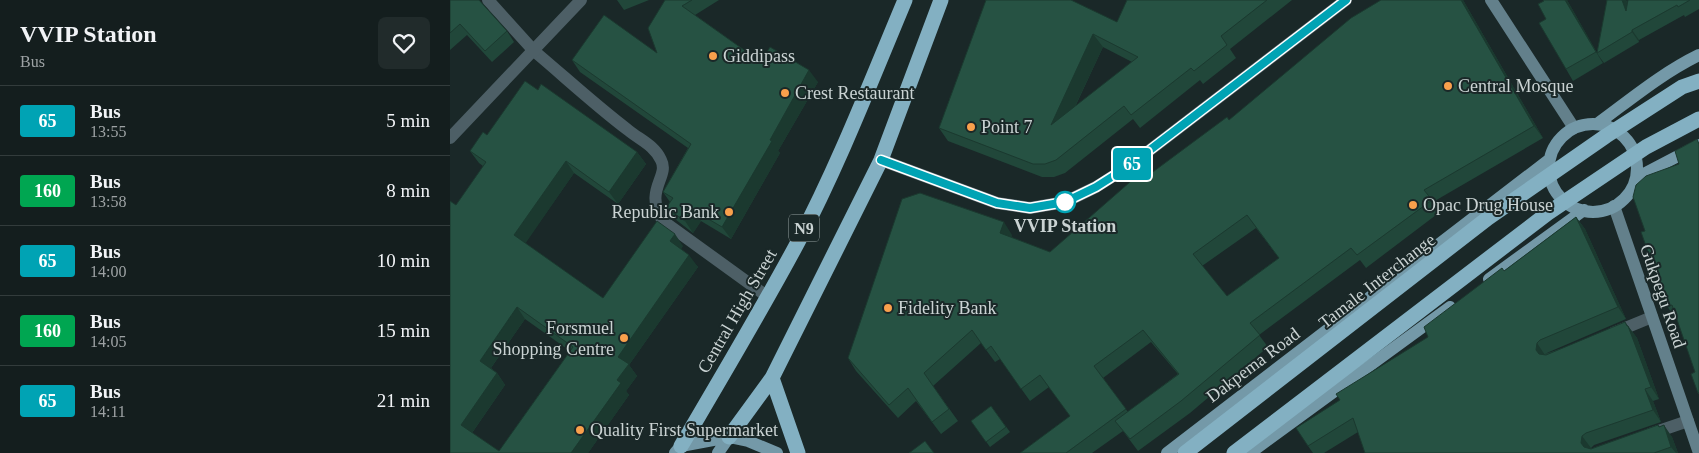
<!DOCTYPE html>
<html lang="en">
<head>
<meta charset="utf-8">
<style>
	body { margin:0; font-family:"Times New Roman",serif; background:#212b2b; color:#f1f3f6; height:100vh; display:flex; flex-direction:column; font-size:19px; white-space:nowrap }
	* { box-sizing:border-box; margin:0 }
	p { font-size:16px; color:#9da2a4 }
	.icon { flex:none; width:28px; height:28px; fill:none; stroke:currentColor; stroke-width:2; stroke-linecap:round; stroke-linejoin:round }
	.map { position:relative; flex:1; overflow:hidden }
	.side { display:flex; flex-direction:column; background:#141e1e; width:450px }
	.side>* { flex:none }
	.badge { padding:0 10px; border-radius:4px; font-size:18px; line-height:32px }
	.map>.badge { position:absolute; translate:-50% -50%; box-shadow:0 0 0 2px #fff }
	.round { display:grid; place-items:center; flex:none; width:52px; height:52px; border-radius:8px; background:#212b2b }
	.head { display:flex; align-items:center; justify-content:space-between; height:85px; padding:0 20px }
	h1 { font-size:24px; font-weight:800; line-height:38px }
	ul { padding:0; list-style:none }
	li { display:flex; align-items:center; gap:15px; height:70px; padding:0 20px; border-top:1px solid #333c3c }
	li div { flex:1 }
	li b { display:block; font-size:19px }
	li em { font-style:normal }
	li .badge { min-width:55px; font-weight:700; text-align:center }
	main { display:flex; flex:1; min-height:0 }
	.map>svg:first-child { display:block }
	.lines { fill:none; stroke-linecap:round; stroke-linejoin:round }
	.lane { stroke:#4d5f66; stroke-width:12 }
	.street { stroke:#4d5f66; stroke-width:12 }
	.secondary { stroke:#63808b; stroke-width:12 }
	.primary { stroke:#7499a8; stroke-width:12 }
	.highway { stroke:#83b0c2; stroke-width:15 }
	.highway-bridge { stroke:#83b0c2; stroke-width:15 }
	.wall { fill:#21473a; fill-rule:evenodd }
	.shaded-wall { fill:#1b392f }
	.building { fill:#265243; stroke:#1b392f; fill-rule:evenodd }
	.line-casing { stroke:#fff; stroke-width:11 }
	.line { stroke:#00a3b4; stroke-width:8 }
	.poi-dot { fill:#f9a04c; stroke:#1a2828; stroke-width:2 }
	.stop-dot { fill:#fff; stroke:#00a3b4; stroke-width:2.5 }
	.labels { text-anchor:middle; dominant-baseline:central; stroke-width:4; stroke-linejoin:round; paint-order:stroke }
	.shield { fill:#1a2828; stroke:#95a0a0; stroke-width:1 }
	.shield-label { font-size:16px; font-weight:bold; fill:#cad3d3 }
	.poi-label { font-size:18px; fill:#cad3d3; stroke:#1a2828; text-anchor:start }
	.stop-label { font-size:18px; font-weight:bold; fill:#cad3d3; stroke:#1a2828 }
	.street-label { font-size:18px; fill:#cad3d3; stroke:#1a2828 }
</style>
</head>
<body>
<main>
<section class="side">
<div class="head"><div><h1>VVIP Station</h1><p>Bus</p></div><a class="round"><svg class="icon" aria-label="heart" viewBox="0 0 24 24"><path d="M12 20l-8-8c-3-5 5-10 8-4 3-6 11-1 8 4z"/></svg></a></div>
<ul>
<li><span class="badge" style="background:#00a3b4;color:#fff">65</span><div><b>Bus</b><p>13:55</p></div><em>5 min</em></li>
<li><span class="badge" style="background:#00a651;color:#fff">160</span><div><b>Bus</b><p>13:58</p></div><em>8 min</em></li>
<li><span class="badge" style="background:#00a3b4;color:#fff">65</span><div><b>Bus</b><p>14:00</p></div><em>10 min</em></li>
<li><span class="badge" style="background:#00a651;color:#fff">160</span><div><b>Bus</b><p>14:05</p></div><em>15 min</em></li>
<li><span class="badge" style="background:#00a3b4;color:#fff">65</span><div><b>Bus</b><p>14:11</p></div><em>21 min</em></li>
</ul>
</section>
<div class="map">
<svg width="1249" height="453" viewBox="0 0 1249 453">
	<rect width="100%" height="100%" fill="#1a2828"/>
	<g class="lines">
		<path class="lane" d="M84 51C115 77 145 105 178 130 190 140 204 145 211 160 220 177 193 190 213 221L318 297"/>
		<path class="street" d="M38 0 84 51
			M0 138 131 0
			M431 160 547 203 580 208 615 202 646 187 679 166 896 0
			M1163 333 1202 317
			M1200 434 1238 421"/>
		<path class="secondary" d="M1041 0 1124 128
			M1164 206 1249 453"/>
		<path class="primary" d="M1147 124C1180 100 1212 73 1249 55
			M1099 168a44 44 0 1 1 88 0a44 44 0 1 1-88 0Z
			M1186 178 1249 145
			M1039 279 1134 210
			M225 453 231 446 279 437 298 441 327 453
			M268 453 279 437
			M717 453 1100 159
			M800 453 1000 307"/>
		<path class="highway" d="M322 378 348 453
			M279 437 322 378 431 160 491 0
			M231 446C271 378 311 311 348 242 389 164 421 81 455 0"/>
		<path class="highway-bridge" d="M735 453 1038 218 1156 136 1232 87 1249 81
			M784 453 1098 213 1196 147 1249 119"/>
	</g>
	<path class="wall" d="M0 0 57 31 64 42 42 62 17 35 0 50Z
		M167 0H199L174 10Z
		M215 0H269L245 15 311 62 368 82 328 151 330 153 281 239 251 221 243 233 225 219 216 208 220 202 213 192 238 148 130 72 122 60 207 53Z
		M536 0 667 22 677 0H842L780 49 786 58 753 84 750 80 690 128 683 119 615 173 604 177H592L498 141 489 128ZM653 47 682 62 625 107Z
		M931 0H1013L1093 138 983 202 990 212 916 268 910 260 809 335 818 347 740 413 688 451 673 431 642 453H570L620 416 599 387 580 401 550 359 545 362 531 343 483 386 508 421 491 434 466 401 448 418 406 371 398 358 562 235 561 238 600 252 692 180 779 120ZM806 228 829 258 777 296 752 266ZM701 342 728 374 678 412 653 378Z
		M1093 0H1117L1147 53 1157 0H1176L1178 4V0H1249V9L1235 17 1234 15 1189 40V42L1154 63 1148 55 1153 63 1123 81 1116 69 1096 19Z
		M88 90 187 152 196 164 168 204 124 173 75 243 153 298 233 246 231 249 248 267 179 365 187 376 176 391 179 395 138 453H0L33 166 29 163 20 151 37 135ZM75 319 120 351 49 451 22 433 55 385 47 373 41 368Z
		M1249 142V394L1248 393 1245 372 1227 318H1225L1217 306 1195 231 1229 164Z
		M1126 217 1135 229 1176 319 1099 352 1095 354 1178 326 1187 338 1209 399 1203 401 1211 422 1144 445 1140 449 1208 425 1222 437 1228 453H915L908 432 874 453H863L858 446 890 400 978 337 1054 271Z
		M541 406 560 432 540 447 521 421Z"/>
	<path class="shaded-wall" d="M1011 0H1013L1093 138 1084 126Z
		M1115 0H1117L1153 63 1146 52Z
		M1172 0H1176L1183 21 1176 11Z
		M1182 30 1189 40V42L1182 32Z
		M643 34 653 47 610 138 601 125Z
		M359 70 368 82 328 151 330 153 281 239 272 227 320 140Z
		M187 152 196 164 168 204 159 192Z
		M116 161 124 173 73 247 64 235Z
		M243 210 251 221 243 233 235 221Z
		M1126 217 1135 229 1176 319 1168 307Z
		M554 222 562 235 558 246 550 233Z
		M225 234 233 246 228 253 220 241Z
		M239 255 248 267 179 365 187 376 176 391 179 395 138 453H121L167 380 168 357Z
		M67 307 75 319 38 372 30 361Z
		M1175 322 1187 338 1209 399 1201 387Z
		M1087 343 1095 355 1094 362 1086 350Z
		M47 373 55 385 19 437 11 425Z
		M1195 389 1203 401 1211 422 1203 410Z
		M1214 425 1222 437 1228 453H1226L1221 447Z
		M1132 436 1141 448 1140 453H1138L1131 443Z"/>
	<path class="building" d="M0 0H29L57 31 35 51 10 24 0 33Z
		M215 0H242L232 6 311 62 320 47 359 70 320 140 322 141 272 227 243 210 235 221 216 208 223 198 213 192 241 144 122 60 154 15 207 53 198 28Z
		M536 0H621L667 22 677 0H817L771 36 777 45 744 71 741 68 681 115 674 106 606 160 595 164H583L489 128ZM643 34 688 57 601 125Z
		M931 0H1011L1084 126 974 190 982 200 907 255 901 248 800 323 810 335 731 401 680 439 665 421 729 374 693 330 644 366 676 409 616 453H570L620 416 590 375 571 389 541 346 536 350 522 330 474 373 499 409 482 422 458 388 439 405 398 358 452 199 470 193 554 222 550 233 600 252 688 175 692 180 777 117 779 120 901 18ZM797 215 829 258 777 296 743 254Z
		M1093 0H1115L1146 52 1116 69 1089 23 1096 19 1088 4 1094 1Z
		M1157 0H1172L1176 11 1178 0H1240L1228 7 1227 5 1182 30V32L1147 53Z
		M75 81 88 90 91 84 187 152 159 192 116 161 64 235 153 298 207 221 225 234 220 241 239 255 168 357 179 364 167 380 171 383 121 453H0V201L6 205 36 162 20 151 33 132 37 135ZM67 307 123 347 49 451 11 425 47 373 30 361Z
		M1247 139 1249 144V392L1248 393 1241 374 1245 372 1222 305 1217 306 1191 232 1195 231 1183 197 1186 185 1196 176 1229 164 1225 151Z
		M1126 217 1168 307 1090 340 1087 343 1086 350 1089 354 1096 355 1175 322 1177 326H1178L1201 387 1195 389 1203 410 1136 433 1132 436 1131 443 1134 447 1141 449 1208 425 1209 427 1214 425 1221 447 1204 453H915L903 418 858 446 846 428 890 400 886 394 978 337 974 327 1052 268 1054 271Z
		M541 406 556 427 536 442 521 421Z
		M475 441 484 453H459Z"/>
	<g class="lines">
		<defs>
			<path id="line" d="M431 160 547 203 580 208 615 202 646 187 679 166 896 0"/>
		</defs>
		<use href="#line" class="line-casing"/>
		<use href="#line" class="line"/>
	</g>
	<g class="poi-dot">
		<circle cx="263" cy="56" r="5"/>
		<circle cx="998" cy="86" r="5"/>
		<circle cx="335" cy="93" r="5"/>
		<circle cx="521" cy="127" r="5"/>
		<circle cx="963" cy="205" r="5"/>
		<circle cx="279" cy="212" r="5"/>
		<circle cx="438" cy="308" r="5"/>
		<circle cx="174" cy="338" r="5"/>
		<circle cx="130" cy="430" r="5"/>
	</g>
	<circle class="stop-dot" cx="615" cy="202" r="10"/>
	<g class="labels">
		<rect class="shield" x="339" y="214.5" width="30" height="27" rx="4"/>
		<g class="shield-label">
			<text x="354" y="228">N9</text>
		</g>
		<g class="poi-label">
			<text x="273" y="56">Giddipass</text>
			<text x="1008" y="86">Central Mosque</text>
			<text x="345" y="93">Crest Restaurant</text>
			<text x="531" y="127">Point 7</text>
			<text x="973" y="205">Opac Drug House</text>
			<text x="269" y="212" text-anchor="end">Republic Bank</text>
			<text x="448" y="308">Fidelity Bank</text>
			<text x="164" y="328" text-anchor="end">Forsmuel<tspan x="164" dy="21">Shopping Centre</tspan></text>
			<text x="140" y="430">Quality First Supermarket</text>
		</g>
		<g class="stop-label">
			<text x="615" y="226">VVIP Station</text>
		</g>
		<g class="street-label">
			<text transform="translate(927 281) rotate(-38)">Tamale Interchange</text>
			<text transform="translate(1213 296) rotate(71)">Gukpegu Road</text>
			<text transform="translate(287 311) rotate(-60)">Central High Street</text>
			<text transform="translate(803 365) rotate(-37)">Dakpema Road</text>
		</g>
	</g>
</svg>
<b class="badge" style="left:682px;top:164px;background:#00a3b4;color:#fff">65</b>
</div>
</main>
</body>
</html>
